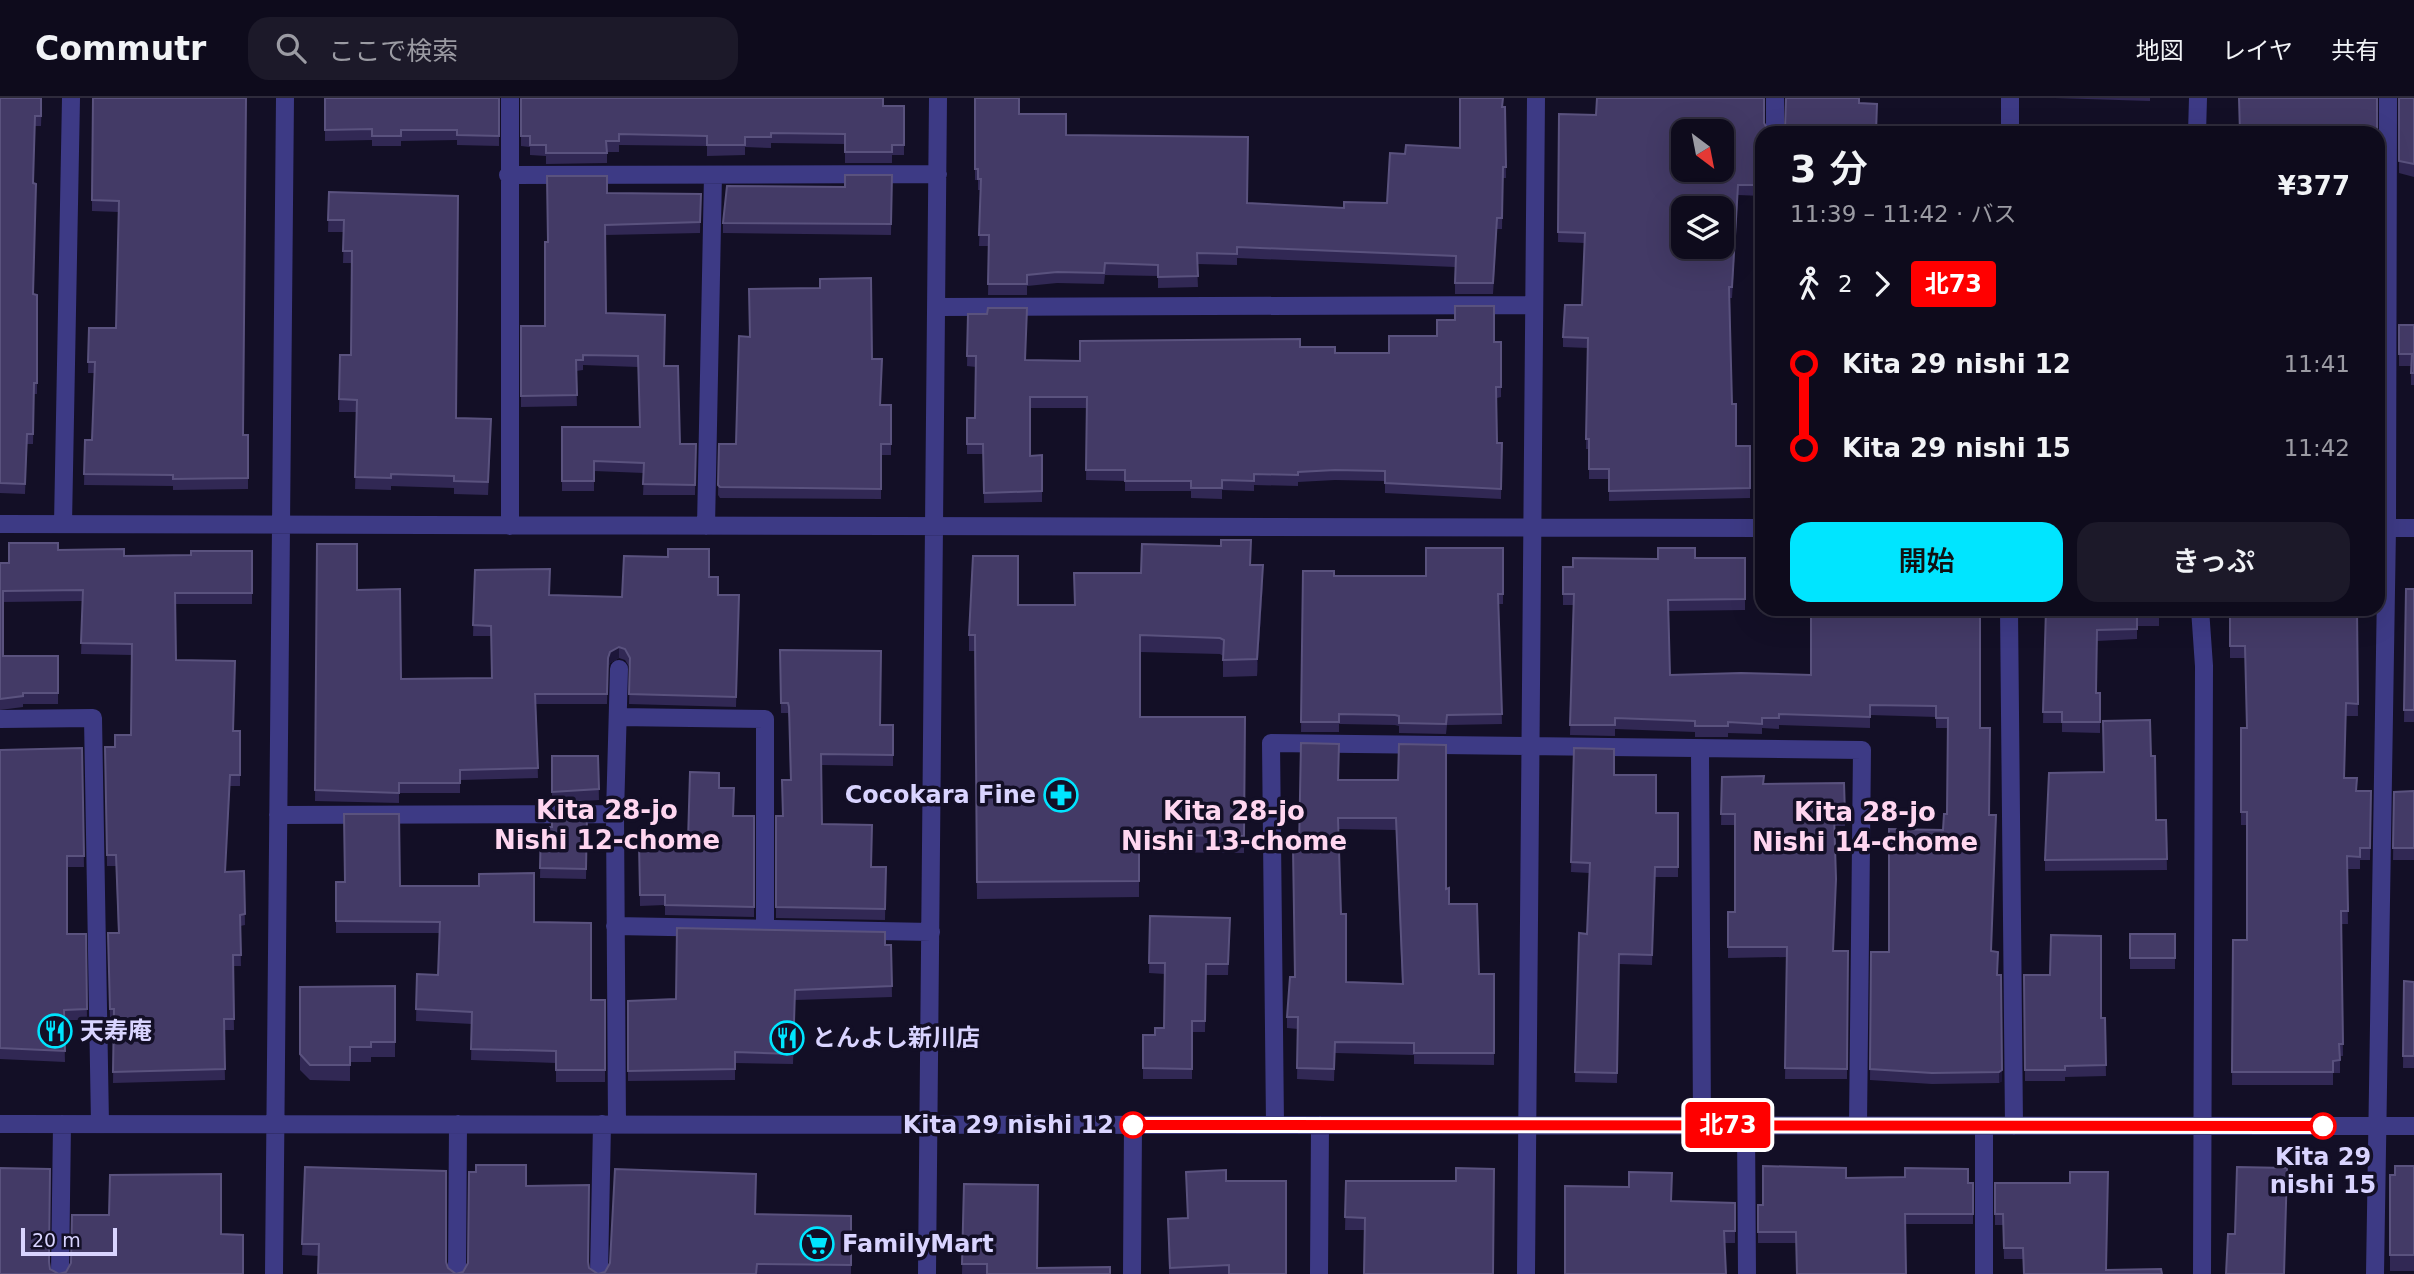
<!DOCTYPE html>
<html lang="ja">
<head>
<meta charset="utf-8">
<style>
	body { margin:0; font-family:"DejaVu Sans","Noto Sans JP",sans-serif; background:#1c1929; color:#f1f3f6; height:100vh; display:flex; flex-direction:column; font-size:26px; white-space:nowrap }
	* { box-sizing:border-box; margin:0 }
	p { font-size:23px; color:#9b9ba3 }
	.icon { flex:none; width:38px; height:38px; fill:none; stroke:currentColor; stroke-width:2; stroke-linecap:round; stroke-linejoin:round }
	.map { position:relative; flex:1; overflow:hidden }
	.panel { position:absolute; left:1755px; top:28px; width:630px; height:490px; display:flex; flex-direction:column; background:#0e0b1c; border-radius:21px; box-shadow:0 7px 28px #0002,0 0 0 2px #2e2b3b }
	.panel>* { flex:none }
	.badge { padding:0 14px; border-radius:5px; font-size:24px; line-height:46px }
	.needle { width:46px; rotate:148deg }
	.controls { position:absolute; left:1671px; top:21px; display:grid; gap:14px }
	.controls a { display:grid; place-items:center; width:63px; height:63px; border-radius:14px; background:#0e0b1c; box-shadow:0 7px 28px #0002,0 0 0 2px #2e2b3b; font-size:35px }
	.scale { position:absolute; left:21px; bottom:18px; width:96px; box-sizing:border-box; padding-left:7px; border:4px solid #d9d4ff; border-top:0; font-size:19px; line-height:24px; white-space:nowrap; color:#d9d4ff; -webkit-text-stroke:5px #130f26; paint-order:stroke }
	.map>.badge { position:absolute; translate:-50% -50%; box-shadow:0 0 0 4px #fff }
	.legs { display:flex; align-items:center; gap:10px; height:77px; padding:0 35px; font-size:23px }
	.legs p { margin-inline-start:auto }
	.overview { display:flex; align-items:center; justify-content:space-between; height:119px; padding:0 35px }
	h1 { font-size:38px; font-weight:600; line-height:52px }
	.action { display:flex; gap:14px; margin-top:auto; padding:14px 35px }
	.action a { flex:1; height:80px; border-radius:21px; background:#00e5ff; color:#111; font-size:28px; font-weight:600; line-height:80px; text-align:center }
	.action a+a { background:#1c1929; color:#f1f3f6 }
	ul { padding:0 35px; list-style:none }
	li { display:flex; align-items:center; gap:24px; height:84px; font-size:26px }
	li i { display:grid; place-items:center; width:10px; height:100%; margin:0 9px; background:currentColor }
	li i::after { content:''; width:18px; height:18px; margin:-9px; border:5px solid; border-radius:50%; background:#0e0b1c }
	li p { margin-inline-start:auto }
	li:first-child i { background:linear-gradient(#0000 50%,currentColor 0) }
	li:last-child i { background:linear-gradient(currentColor 50%,#0000 0) }
	header { display:flex; align-items:center; gap:42px; box-sizing:border-box; height:98px; padding:0 35px; background:#0e0b1c; border-bottom:2px solid #2e2b3b }
	header strong { font-size:33px }
	nav { display:flex; gap:38px; margin-inline-start:auto; font-size:24px }
	.search { width:490px; height:63px; background:#1c1929; display:flex; align-items:center; gap:18px; box-sizing:border-box; padding:0 24px; border-radius:21px; color:#9b9ba3; font-size:26px }
	.map>svg:first-child { display:block }
	.lines { fill:none; stroke-linecap:round; stroke-linejoin:round }
	.minor { stroke:#3d3a85; stroke-width:18 }
	.wall { fill:#312854; fill-rule:evenodd }
	.shaded-wall { fill:#1d163a }
	.building { fill:#433a66; stroke:#5a527e; stroke-width:2; fill-rule:evenodd }
	.line-1-casing { stroke:#fff; stroke-width:16 }
	.line-1 { stroke:#f00; stroke-width:10 }
	.stop-1-dot { fill:#fff; stroke:#f00; stroke-width:3.5 }
	.labels { text-anchor:middle; dominant-baseline:central; stroke-width:7; stroke-linejoin:round; paint-order:stroke }
	.poi-label { font-size:24px; font-weight:bold; fill:#d9d4ff; stroke:#130f26; text-anchor:start }
	.stop-label { font-size:24px; font-weight:bold; fill:#d9d4ff; stroke:#130f26; text-anchor:end }
	.neighbourhood-label { font-size:26px; font-weight:bold; fill:#ffd6f0; stroke:#130f26 }
</style>
</head>
<body>
<header>
<strong>Commutr</strong>
<div class="search"><svg class="icon" aria-label="search" viewBox="0 0 24 24"><circle cx="10" cy="10" r="6"/><path d="M15 15l6 6"/></svg>ここで検索</div>
<nav><a>地図</a><a>レイヤ</a><a>共有</a></nav>
</header>
<div class="map">
<svg width="2414" height="1176" viewBox="0 0 2414 1176">
	<rect width="100%" height="100%" fill="#130f26"/>
	<g class="lines">
		<path class="minor" d="M510 0V428
			M1775 35V0
			M2010 35V0
			M2197 35 2198 0
			M508 77 938 76
			M936 209 1533 207
			M0 426 1762 430
			M63 426 71 0
			M706 428 713 77
			M2378 430H2414
			M2009 511 2014 1028
			M2200 511 2204 568 2202 1176
			M618 619 765 621V830
			M0 621 93 620 100 1026
			M1700 652 1702 1027
			M278 717 615 716
			M615 828 931 834
			M0 1026 2414 1028
			M617 1026 615 716 619 571
			M1275 1027 1271 645 1862 652 1858 1027
			M1746 1027 1747 1176
			M60 1176 62 1026
			M274 1176 285 0
			M457 1176 458 1026
			M599 1176 602 1026
			M927 1176 938 0
			M1132 1176 1133 1027
			M1319 1176 1320 1027
			M1526 1176 1536 0
			M1984 1176V1028
			M2375 1176 2387 430 2388 0"/>
	</g>
	<path class="wall" d="M0 0H42L41 28H35L33 85 34 196 37 197V296H34L33 346H27L25 396 0 395Z
		M325 0H499V48L457 47V42L401 43V48H372V42L325 43Z
		M521 0 904 8V57H892V65H845V46L771 45V50L745 49V57L707 58V48L619 47V54H607V65L546 66V58L530 57V49L521 48Z
		M975 0 1019 16 1066 37 1247 105 1344 110 1387 105 1405 56 1460 50V0H1503V9H1505L1506 80H1503L1502 131H1497L1493 196H1455V169L1237 160V167L1197 166 1198 189 1158 190V178L1105 177 1104 186 1057 185 1027 188V197H988L989 148H979L981 92H978V82H975Z
		M2055 0H2150V3Z
		M2399 0H2414V79L2399 75Z
		M1859 5 1876 35H1762V98L1738 97 1732 200H1730L1732 306 1736 348H1750V400L1609 403V381H1589V351H1586L1588 250 1563 249V239L1582 207 1585 145 1558 144 1559 16 1764 25 1770 35H1780Z
		M92 46 243 337H248V391L173 392V388L84 387 85 342H92L94 275H88L89 230H116L119 114 92 113Z
		M892 77 891 137 723 135V125L845 89Z
		M329 94 456 320 491 334 488 397 454 396V390L391 388V392L355 391 357 314H339L340 257H351L352 165H343L344 134H328Z
		M607 95 701 96 700 135 605 137 606 215 664 268 680 346H696L695 397H643L644 375 594 373V393H562V329H640L638 269 583 267V272L576 273 577 308 521 309V228H545Z
		M968 216 1026 262 1080 263 1300 249 1335 255H1389L1501 244V299L1497 300V345H1502L1501 401 1385 395V383L1335 382 1298 384V388L1254 387V393L1222 392V401L1191 400V393H1125V383L1086 382 1087 310H1030V358L1042 357V404L984 405 983 356H967V320H975L976 269 967 268Z
		M2399 227H2414V287H2411V268H2399Z
		M872 261 881 307H891V357H881V401L720 400 718 397 719 346H736Z
		M317 446 357 492 401 581 492 580 491 538H473L475 472 549 497 622 499 709 479 718 497H739L736 609 629 606 630 570 625 562 619 560 610 565 608 570 607 606H536L538 680 460 682V695H399V705L315 703Z
		M1503 450V506H1498L1502 626 1447 627 1446 636 1399 635V628L1395 627 1339 626V634H1301L1303 473 1334 478H1426Z
		M58 452 124 458 191 457 252 453V506H175L176 562 234 633H240V688H230L225 774 244 773 245 827 240 828 241 868H233L234 932H224L225 982 113 985 114 922H110L108 835H118L116 768H107L105 649H115L131 637 132 557 81 556 83 503 3 504V558H58V606H23V609L0 612V465H9Z
		M1695 460H1745V512L1669 513 1670 577H1811L1928 513V511H1992V515H1980V630L1989 717 1992 853 1997 877 2002 983 1999 985 1932 986 1870 982 1871 854H1889L1943 732 1947 716 1948 630H1936V619L1870 617V630L1779 627V631L1762 630V636L1728 635V639H1695V634L1615 631V638L1570 637 1573 507H1563V469H1573L1658 461Z
		M1251 467 1263 484 1257 578 1223 579V558L1220 556 1140 554V619H1245L1244 755 1139 754V799L977 801 975 553H969V537L1018 507H1074Z
		M2406 491H2414V624H2404Z
		M2046 511H2159V528H2137V541L2097 543 2096 595H2100V635L2062 634V625H2043Z
		M2230 511H2357L2358 618H2346L2344 680 2357 693H2371L2370 762H2360V771H2347L2348 826H2341L2343 958H2340V975H2333V987H2232L2233 842H2247V727H2241V630H2247L2245 560H2230Z
		M780 552 880 627H893V668L821 667 822 726 871 769H886L885 822 776 820V718H783L790 682 789 620 788 615H781Z
		M82 650 84 769H67V836H86L87 922H64L65 964 0 961V652Z
		M1574 650 1614 677 1656 715H1678V779H1655L1652 867 1619 866 1617 985 1575 984 1579 835 1587 836 1589 775 1571 774Z
		M552 658H598L599 702 552 705Z
		M2151 658 2156 722H2166L2167 772 2045 773V762L2104 674Z
		M1722 679 1763 686 1844 685 1845 728H1834L1833 853H1848L1847 981H1785L1787 859 1728 860V814H1735V727H1721Z
		M1339 682H1398L1446 791 1449 806 1479 876H1494V967L1414 966V957L1335 955 1334 983 1297 981 1298 931 1287 930V919L1295 879 1299 750ZM1338 731 1396 732 1402 886 1346 884 1341 816Z
		M719 690 733 718H754V819L665 817V807L640 808 639 745 688 743Z
		M2414 693V762H2393L2394 694Z
		M587 717 586 781 540 780 541 729H552Z
		M336 784 400 788 534 824 591 902H605V984H556V965L471 962 472 926 416 923 417 876 438 877 440 835H336Z
		M1150 818 1230 820 1228 877H1206L1205 934H1192V981H1143V937H1155L1164 930 1165 876 1149 875Z
		M2130 836H2175V871H2130Z
		M885 847H891L892 899 795 902 793 966 735 965V982L628 983V903L676 901Z
		M2024 877 2101 920H2105L2106 978 2065 979V983H2025Z
		M2404 883 2414 884V970H2403Z
		M395 888V959H371V964H350V983L310 982 300 972V889Z
		M2414 1068V1173H2390V1077H2395Z
		M305 1069 446 1164 448 1170 456 1176 463 1174 526 1088 588 1165 589 1170 598 1176 756 1116 851 1118V1176H318L319 1158 302 1157Z
		M1494 1071 1365 1132H1345L1346 1083H1456Z
		M2108 1074 2024 1176 2023 1161H2004L2003 1127H1995V1085H2070Z
		M1905 1079 1973 1085V1126H1905L1796 1145H1758V1107H1763L1846 1080Z
		M1226 1083 1286 1176H1169L1168 1121 1187 1120Z
		M964 1086 1037 1170 1110 1176H962Z
		M1671 1103 1735 1105V1145H1725Z"/>
	<path class="shaded-wall" d="M1263 467V484L1257 578V561Z
		M619 549V560L610 565 608 570 607 606 608 560 610 554Z
		M2002 972V983L1999 985V974Z"/>
	<path class="building" d="M0 0H41V18H35L33 85 36 86 33 196 37 197V285H34L33 336H27L25 386 0 385Z
		M93 0H246L243 337H248V380L173 381V377L84 376 85 342H92L95 264H88L89 230H116L119 103 92 102Z
		M325 0H499V38L457 37V32H401V38H372V31L325 32Z
		M521 0H883V8H904V47H892V54H845V36L771 35V39H745V47H707V38L619 36V43H606L607 55H546V47H530V38H521Z
		M975 0H1019V16H1066V37L1248 39 1247 105 1344 110V104L1387 105 1390 55 1405 56 1406 47 1460 50V0H1503L1502 9H1505L1506 69H1503L1502 120H1497L1493 185H1455L1456 158 1237 149V156L1197 155 1198 178 1158 179V167L1105 165 1104 175 1057 174 1027 177V186H988L989 137H979L981 81H978V71H975Z
		M1597 0H1764V25L1770 35H1780L1785 30 1786 0H1859V5L1877 6 1876 35H1762V87H1738L1732 189H1729L1732 306H1736V348H1750V390L1609 393V371H1589V341H1586L1588 240 1563 239 1565 207H1582L1585 135 1558 134 1559 16 1596 17ZM1684 33H1722V72H1684ZM1684 110H1722V149H1684Z
		M2239 0H2377V35H2240Z
		M2399 0H2414V66L2399 63Z
		M845 77H892L891 126 723 125 727 88 845 89Z
		M547 78H607V95L701 96 700 124 605 127 606 215 665 217 664 268H678L680 346H696L695 387 643 386 644 365 594 363V383H562V329H640L638 258 583 257V262H576L577 297 521 298V228H545V144H548Z
		M329 94 458 98 456 320 491 321 488 384 454 383V378L391 376V380L355 379 357 302 339 301 340 257H351L352 153H343L344 122H328Z
		M871 180 872 261H882L880 307H891V346H881V391L720 389 718 387 719 346H736L739 238 750 239 749 191 820 190V181Z
		M1455 208H1494V244H1501V289H1496L1497 345H1502L1501 391 1385 385V373L1335 372 1298 374V377L1254 376V383L1222 382V390H1191V383H1125V372H1086L1087 299H1030V358L1042 357V393L984 395 983 346H967V320H975L976 258H967L968 216H987L988 210H1027L1025 262 1080 263V243L1300 241V249H1335V255H1389V238H1437V222H1455Z
		M2399 227H2414V275H2411L2412 256H2399Z
		M1221 442H1251L1250 467H1263L1257 561 1223 562 1224 542 1220 540 1140 537V619H1245L1244 738 1139 737V783L977 784 975 537H969L973 458H1018V507H1075L1074 475H1141L1142 446 1221 448Z
		M9 445H58V452L124 451V458L191 457V453H252V495H175L176 562 235 563 233 633H240V677H230L225 774 244 773 245 816 240 817 241 857H233L234 921H224L225 971 113 974 114 911H110L108 835H119L116 757H107L105 649H115V637H131L132 546 81 545 83 492 3 493V558H58V595H23V598L0 601V465H9Z
		M317 446H357V492L400 491 401 581 492 580 491 528 473 527 475 472 550 471 549 497 622 499 624 458 668 459V451H709V479H718V497H739L736 599 629 596 630 560 625 551 619 549 610 554 608 560 607 596H535L538 670 460 672V685H399V695L315 692Z
		M1426 450H1503V496H1498L1502 616 1447 617 1446 626 1399 625V618L1395 617 1339 616V624H1301L1303 473H1334V478H1426Z
		M1658 450H1695V460H1745V501L1668 502 1670 577 1741 575 1811 577V511H1862L1928 513V511H1980V630H1990L1989 717H1996L1991 853 1998 854 1997 877H2001L2002 972 1999 974 1932 975 1870 971 1871 854H1889V731L1943 732 1944 716H1947L1948 620H1936V608L1870 607V619L1779 616V620H1762V626L1728 624V628H1695V623L1615 620V627H1570L1574 496H1563V469H1573V460L1658 461Z
		M2406 491H2414V612H2404Z
		M2046 511H2159V517L2137 518V531L2097 532 2096 595H2100V624H2062V614H2043Z
		M2230 511H2357L2358 606 2346 605 2344 680H2357L2356 693H2371L2370 750H2360V759L2347 758 2348 813H2341L2343 946H2339L2340 962 2333 963V974H2232L2233 842H2247V714H2241V630H2247L2245 548H2230Z
		M780 552 881 553 880 627H893V657L821 656 822 726 872 727 871 769H886L885 811 776 809V718H783L782 682H791L789 609 788 605H781Z
		M2150 622 2151 658H2155L2156 722H2166L2167 761 2045 762 2049 675 2104 674 2103 623Z
		M1301 645 1339 646 1338 682H1398L1399 646 1446 647V791L1449 790V806H1477L1479 876H1494V955H1414V945L1335 944 1334 971 1297 970 1298 919H1287L1290 879H1295L1293 750H1299ZM1338 720H1396L1403 886 1346 884V816H1341Z
		M82 650 84 758H67V836H86L87 911 64 912 65 953 0 950V652Z
		M1574 650 1614 651V677H1656V715H1678V769H1655L1652 857 1619 856 1617 975 1575 974 1579 835 1587 836 1590 765 1571 764Z
		M552 658H598L599 691 552 694Z
		M690 674 719 675V690H734L733 718H754V809L665 807V797H640L639 745 688 743Z
		M1764 678 1763 686 1844 685 1845 717H1834L1836 781 1833 853H1848L1847 971 1785 970 1787 849H1728V814H1735V716H1721L1722 679Z
		M2414 693V750H2393L2394 694Z
		M344 716H399L400 788H479V776L534 775V824L591 825V902H605V972H556V953L471 951 472 914 416 911 417 876 438 877 440 824 336 823V784H345Z
		M552 717H587L586 771 540 770 541 729H552Z
		M1150 818 1230 820 1228 866H1206L1205 923H1192V971L1143 970V937H1155V930H1164L1165 865H1149Z
		M677 830 885 834V847H891L892 888 795 892 793 956 735 954V971L628 973V903L676 901Z
		M2130 836H2175V860H2130Z
		M2051 837 2101 838V920H2105L2106 967 2065 968V972H2025L2024 877H2050Z
		M2404 883 2414 884V958H2403Z
		M395 888V944H371V949H350V967H310L300 956V889Z
		M476 1067H526V1088L589 1087 588 1164 589 1170 598 1176 605 1174 610 1165 615 1071 756 1076 755 1116 851 1118V1167L757 1166 756 1176H318L319 1146H302L305 1069 446 1073V1164L448 1170 456 1176 463 1174 468 1165 469 1074H476Z
		M1763 1068 1846 1070V1080L1905 1079V1070L1968 1071V1085H1973V1116H1905L1906 1176H1797L1796 1134H1758V1107H1763Z
		M2395 1068H2414V1157H2390V1077H2395Z
		M2237 1069 2287 1070 2284 1176H2226L2228 1136H2235Z
		M0 1070 50 1071 49 1164 50 1171 59 1176 66 1174 71 1165 72 1117H109L110 1077 221 1076V1136L243 1137V1176H0Z
		M1456 1070 1494 1071 1493 1176H1364L1365 1120 1345 1119 1346 1083H1456Z
		M1226 1072V1083H1286V1176H1229V1167L1170 1170 1168 1121 1188 1120 1186 1074Z
		M1629 1074 1672 1075 1671 1103 1735 1105V1133H1724L1726 1176H1565V1088L1629 1089Z
		M2070 1074H2108L2106 1172 2161 1171 2162 1176H2024L2023 1150H2004L2003 1116H1995V1085H2070Z
		M964 1086 1038 1087 1037 1170 1110 1169V1176H987V1166H962Z"/>
	<g class="lines">
		<defs>
			<path id="line-1" d="M1133 1027 2323 1028"/>
		</defs>
		<use href="#line-1" class="line-1-casing"/>
		<use href="#line-1" class="line-1"/>
	</g>
	<defs>
		<symbol id="pharmacy-ring" viewBox="-11 -11 22 22"><circle r="9.5" fill="#130f26" stroke="#00e5ff" stroke-width="1.5"/><path d="M-2-6h4v4h4v4h-4v4h-4v-4h-4v-4h4Z" fill="#00e5ff"/></symbol>
		<symbol id="restaurant-ring" viewBox="-11 -11 22 22"><circle r="9.5" fill="#130f26" stroke="#00e5ff" stroke-width="1.5"/><path d="M-5-6h1v4h1v-4h1v4h1v-4h1v5L-1.5 .5V6h-2V.5L-5-1ZM5-6V6H3V1.5H1.5Q1.5-4 5-6Z" fill="#00e5ff"/></symbol>
		<symbol id="supermarket-ring" viewBox="-11 -11 22 22"><circle r="9.5" fill="#130f26" stroke="#00e5ff" stroke-width="1.5"/><path d="M-6-5.5h2.5l.6 2H6L4.5 2H-2.5L-4.4-4H-6ZM-1.5 3.2a1.3 1.3 0 1 0 .1 0ZM3 3.2a1.3 1.3 0 1 0 .1 0Z" fill="#00e5ff"/></symbol>
	</defs>
	<g fill-rule="evenodd">
		<use href="#pharmacy-ring" x="1042" y="678" width="38" height="38"/>
		<use href="#restaurant-ring" x="36" y="914" width="38" height="38"/>
		<use href="#restaurant-ring" x="768" y="921" width="38" height="38"/>
		<use href="#supermarket-ring" x="798" y="1127" width="38" height="38"/>
	</g>
	<g class="stop-1-dot">
		<circle cx="1133" cy="1027" r="12"/>
		<circle cx="2323" cy="1028" r="12"/>
	</g>
	<g class="labels">
		<g class="poi-label">
			<text x="1036" y="697" text-anchor="end">Cocokara Fine</text>
			<text x="80" y="933">天寿庵</text>
			<text x="812" y="940">とんよし新川店</text>
			<text x="842" y="1146">FamilyMart</text>
		</g>
		<g class="stop-label">
			<text x="1114" y="1027">Kita 29 nishi 12</text>
			<text x="2323" y="1059" text-anchor="middle">Kita 29<tspan x="2323" dy="28">nishi 15</tspan></text>
		</g>
		<g class="neighbourhood-label">
			<text x="607" y="712">Kita 28-jo<tspan x="607" dy="30">Nishi 12-chome</tspan></text>
			<text x="1234" y="713">Kita 28-jo<tspan x="1234" dy="30">Nishi 13-chome</tspan></text>
			<text x="1865" y="714">Kita 28-jo<tspan x="1865" dy="30">Nishi 14-chome</tspan></text>
		</g>
	</g>
</svg>
<div class="controls">
<a><svg class="needle" viewBox="-14 -14 28 28"><path d="M0-13l5 13h-10z" fill="#e53935"/><path d="M0 13l5-13h-10z" fill="#9b9ba3"/></svg></a>
<a><svg class="icon" aria-label="layers" viewBox="0 0 24 24"><path d="M12 4l9 5-9 5-9-5zM3 14l9 5 9-5"/></svg></a>
</div>
<div class="scale">20 m</div>
<b class="badge" style="left:1728px;top:1027px;background:#f00;color:#fff">北73</b>
<section class="panel">
<div class="overview"><div><h1>3 分</h1><p>11:39 – 11:42 · バス</p></div><b>¥377</b></div>
<div class="legs"><svg class="icon" aria-label="walk" viewBox="0 0 24 24"><circle cx="13" cy="4" r="2"/><path d="M13 8l-2 6 4 7M11 14l-3 7M7 12l3-4h3l4 4"/></svg>2<svg class="icon" aria-label="forward" viewBox="0 0 24 24"><path d="M9 5l7 7-7 7"/></svg><b class="badge" style="background:#f00;color:#fff">北73</b></div>
<ul>
<li><i style="color:#f00"></i><b>Kita 29 nishi 12</b><p>11:41</p></li>
<li><i style="color:#f00"></i><b>Kita 29 nishi 15</b><p>11:42</p></li>
</ul>
<div class="action"><a>開始</a><a>きっぷ</a></div>
</section>
</div>
</body>
</html>
